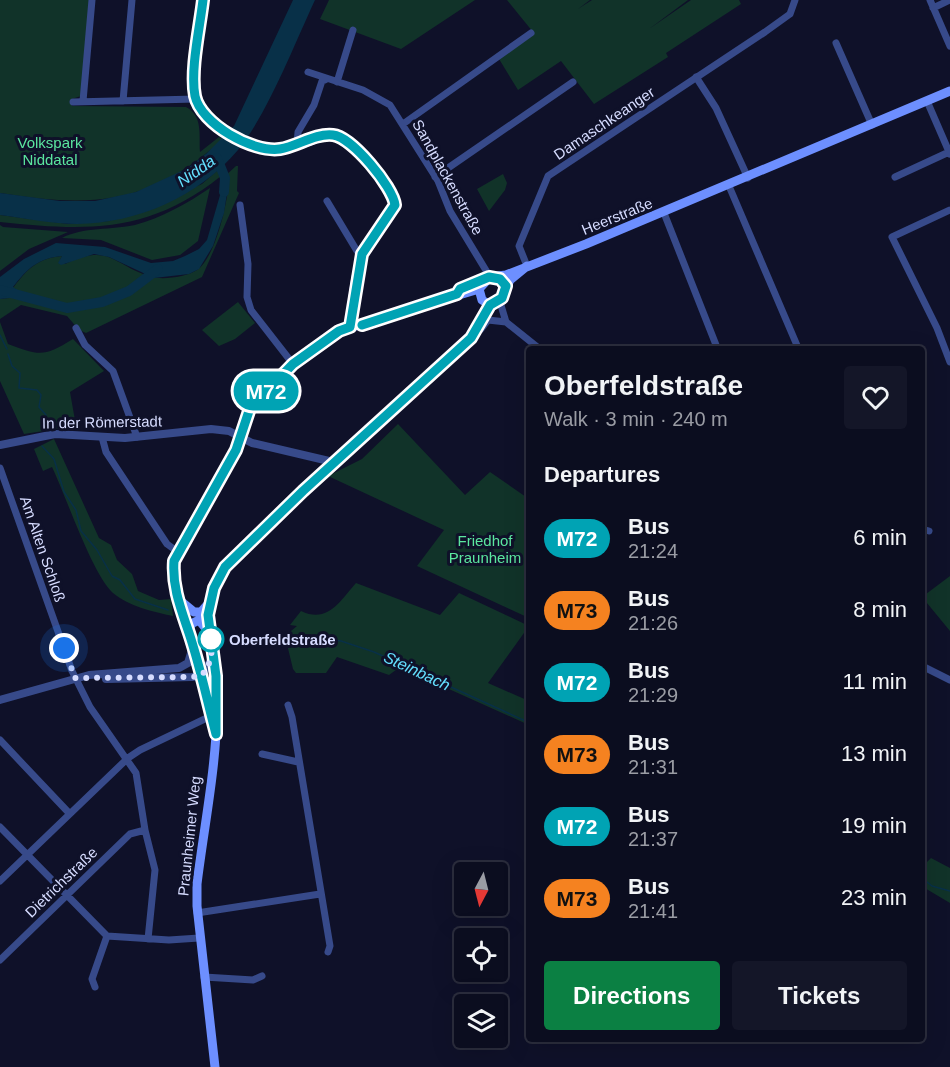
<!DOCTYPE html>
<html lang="en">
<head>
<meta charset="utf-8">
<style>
	body { margin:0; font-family:Helvetica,sans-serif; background:#141628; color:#f1f3f6; height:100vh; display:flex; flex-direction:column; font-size:22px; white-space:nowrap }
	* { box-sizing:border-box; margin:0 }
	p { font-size:20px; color:#9a9ca4 }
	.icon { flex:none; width:33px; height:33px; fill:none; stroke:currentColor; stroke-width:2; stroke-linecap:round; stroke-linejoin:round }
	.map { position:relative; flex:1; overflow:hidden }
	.details { position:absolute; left:526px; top:346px; width:399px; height:696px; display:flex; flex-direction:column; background:#0b0d1f; border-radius:6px; box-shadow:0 6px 24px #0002,0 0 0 2px #2b2d3d }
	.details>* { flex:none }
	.badge { padding:0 12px; border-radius:20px; font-size:21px; line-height:39px }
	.needle { width:39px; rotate:187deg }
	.controls { position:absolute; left:454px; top:862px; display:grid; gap:12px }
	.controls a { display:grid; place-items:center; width:54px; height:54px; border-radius:6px; background:#0b0d1f; box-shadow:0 6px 24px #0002,0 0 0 2px #2b2d3d; font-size:30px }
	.you { position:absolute; width:30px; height:30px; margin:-15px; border:4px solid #fff; border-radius:50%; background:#1a73e8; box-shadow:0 0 0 9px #1a73e833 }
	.map>.badge { position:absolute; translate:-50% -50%; box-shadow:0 0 0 3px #fff }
	h2 { padding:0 18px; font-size:22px; line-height:54px }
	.round { display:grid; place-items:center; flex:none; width:63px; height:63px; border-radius:6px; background:#141628 }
	.summary { display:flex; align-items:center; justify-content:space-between; height:102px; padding:0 18px }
	h1 { font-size:28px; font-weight:700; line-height:45px }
	.button { display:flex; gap:12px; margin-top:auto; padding:12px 18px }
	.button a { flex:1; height:69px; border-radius:6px; background:#0b8043; color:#fff; font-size:24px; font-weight:700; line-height:69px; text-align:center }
	.button a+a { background:#141628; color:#f1f3f6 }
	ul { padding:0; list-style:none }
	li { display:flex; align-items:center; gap:18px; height:72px; padding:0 18px }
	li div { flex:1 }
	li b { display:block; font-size:22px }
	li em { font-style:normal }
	li .badge { min-width:66px; font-weight:700; text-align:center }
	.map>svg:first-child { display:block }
	.green { fill:#113329 }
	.water { fill:#083048 }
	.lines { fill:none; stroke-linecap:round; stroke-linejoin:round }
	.stream { stroke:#083048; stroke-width:1.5 }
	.river { stroke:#083048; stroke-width:10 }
	.minor { stroke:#374a8a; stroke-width:7 }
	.tertiary { stroke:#374a8a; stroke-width:8 }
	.secondary { stroke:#6d8fff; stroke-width:9 }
	.line-casing { stroke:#fff; stroke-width:14 }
	.line { stroke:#00a3b4; stroke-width:9 }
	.walk { stroke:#d6dcff; stroke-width:6; stroke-dasharray:0 10.8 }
	.stop-dot { fill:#fff; stroke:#00a3b4; stroke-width:3 }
	.labels { text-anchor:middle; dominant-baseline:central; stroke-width:6; stroke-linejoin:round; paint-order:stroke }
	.street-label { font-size:15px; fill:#d6dcff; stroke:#0f1129 }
	.park-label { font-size:15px; fill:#5be69f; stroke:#0f1129 }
	.stop-label { font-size:15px; font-weight:bold; fill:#d6dcff; stroke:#0f1129; text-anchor:start }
	.water-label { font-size:16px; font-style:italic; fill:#64e0ff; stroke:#0f1129 }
</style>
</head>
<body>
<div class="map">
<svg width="950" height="1067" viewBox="0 0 950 1067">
	<rect width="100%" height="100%" fill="#0f1129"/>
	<path class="green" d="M0 0H91L81 96 72 99V106L186 107C203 116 199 134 200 152L219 137 223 139C151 205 92 208 0 193Z
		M329 0H475L401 49 320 19Z
		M507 0H590L578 9 592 0H688L649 29 691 0H739L741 4 666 53 668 57 594 104 561 61 518 90 496 54 533 32Z
		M236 166H238L237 191 239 193 202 277 86 333 79 330 67 316 21 305 0 319V299L26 296 13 288C27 269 38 258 62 256L60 260 65 264C111 242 113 266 152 277 163 280 187 277 197 270 216 257 228 201 229 179L224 177Z
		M220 168 221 176C149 234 86 231 0 222V215L68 224 109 221 202 184Z
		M503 174 507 183 505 190 489 211 477 189Z
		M210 188 198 241 180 255 152 260 101 240 62 238C82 227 113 230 135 225 161 218 188 203 210 188Z
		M0 225 3 227 68 232 29 249 0 271Z
		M238 302 255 323 235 339 219 346 202 330Z
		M0 322 8 344C40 356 44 357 73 339L104 371 70 392 76 426 24 434 0 381Z
		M398 424 465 495 490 472 529 499V618L417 566 444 530 328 476 362 459Z
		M54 439 99 538 111 545 117 560 132 574 138 591 159 600 171 599 173 616C154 612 128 606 113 593 92 574 66 496 52 467L43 471 34 449Z
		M950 576V631L922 597Z
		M356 583 440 615 459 593 529 626 488 683 529 701V725L400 667 389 675 337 657 326 673H296L293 669 285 636 297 626 290 625 301 611C328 624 340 601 356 583Z
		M931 858 950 868V903L923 887V866Z"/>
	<path class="water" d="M293 0H315C294 45 268 113 238 150 198 197 138 223 77 224 52 224 25 218 0 215V193L60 201H95L136 192 188 168 207 153 234 126Z
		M225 178 229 180 224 213 213 246 199 269 189 274 154 278 109 257 94 254 61 265 58 263 62 256C38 258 27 269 13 287L27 296 0 299V277L24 259 56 243 105 247 151 263 173 261 185 256 199 249 207 240Z"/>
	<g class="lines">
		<path class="stream" d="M0 335 7 349
			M8 354 12 366 20 373 19 388 37 390 41 395 39 407 46 415
			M42 446 54 459 64 492 76 510 81 531 97 550 112 576 120 580 135 599 168 610
			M300 636 341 641 374 652 530 723
			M922 878 932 886 950 891"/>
		<path class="river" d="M217 158 225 178 224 192
			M0 290 67 308 102 302 129 291 158 269"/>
		<path class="minor" d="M930 0 950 46
			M933 8 950 0
			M836 43 872 125
			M308 72 363 90 390 105 438 181 450 211 490 277
			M696 77 716 108 748 178
			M337 82 353 30
			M83 101 92 0
			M123 101 132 0
			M927 101 950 154
			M73 102 196 99
			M403 124 531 33
			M297 144 298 132 314 105 322 81 325 80
			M435 177 573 82
			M895 177 949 152
			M729 186 799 350
			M327 201 357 251 362 254
			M240 205 248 264 247 297 251 310 293 364
			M950 210 892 237 937 328 950 362
			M664 213 718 350
			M527 266 519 246 548 176 765 32 790 14 795 0
			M500 302 506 322
			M76 328 85 345 113 371 137 437
			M481 329 488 320 506 322 541 350
			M102 437 106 452 167 544 178 552
			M0 468 72 671 90 707 136 773 145 830 155 870 148 939
			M922 529 929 531
			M922 666 950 680
			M288 705 292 717 330 946 328 952
			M0 740 69 813
			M262 754 298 762
			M0 827 107 936 169 940 199 938
			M0 881 128 758 140 750 211 716
			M197 913 320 894
			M0 960 130 834 145 830
			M204 977 253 980 262 976
			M95 987 92 979 107 936"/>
		<path class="tertiary" d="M0 445 55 434 125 438 211 429 229 431 252 443 329 461H336
			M106 679 192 677 201 676 212 659
			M0 700 89 675 179 668 188 663 192 650"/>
		<path class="secondary" d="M203 0C201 18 199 36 197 54 193 97 194 116 235 136 249 143 262 151 278 149 330 144 323 113 369 164 378 173 393 188 395 201 396 213 372 236 366 247 355 264 352 306 350 327
			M527 266 510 280 500 302 490 305 482 300 479 289 490 277 506 275 586 244 950 91
			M178 599 194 612H201L209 603
			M189 633 191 624 199 620 207 630
			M213 723 177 597 174 561 236 450 250 408 293 364 339 331 479 289
			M215 1067 197 906V884C204 827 216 769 217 711 217 677 204 633 211 601 217 576 232 559 250 540L471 338 490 305"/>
	</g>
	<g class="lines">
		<defs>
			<path id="line" d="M203 0C200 27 190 70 195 96 201 124 253 153 280 149 298 146 315 133 333 135 352 137 393 187 395 205L362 254 350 327 339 331 293 364 250 408 236 450 174 561C172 587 181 609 189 633 200 666 207 700 216 734V676L208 615 214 588 225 567 303 491 471 338 490 305 502 298 506 286 500 279 489 277 460 289 457 294 362 325"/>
		</defs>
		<use href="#line" class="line-casing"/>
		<use href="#line" class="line"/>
		<path class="walk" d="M64 648 75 678 192 677 201 676C213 662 212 652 211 639"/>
	</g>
	<circle class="stop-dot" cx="211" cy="639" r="12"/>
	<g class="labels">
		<g class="street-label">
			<text transform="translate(604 123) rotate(-34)">Damaschkeanger</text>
			<text transform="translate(448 177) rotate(61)">Sandplackenstraße</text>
			<text transform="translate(617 216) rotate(-22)">Heerstraße</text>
			<text transform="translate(102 422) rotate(-1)">In der Römerstadt</text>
			<text transform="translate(43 549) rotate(71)">Am Alten Schloß</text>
			<text transform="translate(189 836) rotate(-84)">Praunheimer Weg</text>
			<text transform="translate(61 882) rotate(-44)">Dietrichstraße</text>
		</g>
		<g class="park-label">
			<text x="50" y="142">Volkspark<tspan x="50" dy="17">Niddatal</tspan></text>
			<text x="485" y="540">Friedhof<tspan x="485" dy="17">Praunheim</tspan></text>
		</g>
		<g class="stop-label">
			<text x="229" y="639">Oberfeldstraße</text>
		</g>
		<g class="water-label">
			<text transform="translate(196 171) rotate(-35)">Nidda</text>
			<text transform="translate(417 671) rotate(25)">Steinbach</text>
		</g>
	</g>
</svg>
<div class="controls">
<a><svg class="needle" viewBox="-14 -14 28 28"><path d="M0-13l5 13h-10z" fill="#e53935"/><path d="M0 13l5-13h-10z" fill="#9a9ca4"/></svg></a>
<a><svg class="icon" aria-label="locate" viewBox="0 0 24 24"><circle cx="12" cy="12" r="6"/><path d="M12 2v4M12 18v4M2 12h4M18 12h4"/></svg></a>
<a><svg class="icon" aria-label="layers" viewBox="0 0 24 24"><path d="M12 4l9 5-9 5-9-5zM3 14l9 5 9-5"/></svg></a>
</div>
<div class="you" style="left:64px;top:648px"></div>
<b class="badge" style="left:266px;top:391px;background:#00a3b4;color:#fff">M72</b>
<section class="details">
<div class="summary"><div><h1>Oberfeldstraße</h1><p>Walk · 3 min · 240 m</p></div><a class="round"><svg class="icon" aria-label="heart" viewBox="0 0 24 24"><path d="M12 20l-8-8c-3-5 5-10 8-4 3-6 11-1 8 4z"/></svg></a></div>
<h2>Departures</h2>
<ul>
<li><span class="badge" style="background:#00a3b4;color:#fff">M72</span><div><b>Bus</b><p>21:24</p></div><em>6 min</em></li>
<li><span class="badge" style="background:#f58220;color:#111">M73</span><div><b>Bus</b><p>21:26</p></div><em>8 min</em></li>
<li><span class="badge" style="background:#00a3b4;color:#fff">M72</span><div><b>Bus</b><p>21:29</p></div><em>11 min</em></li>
<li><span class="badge" style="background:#f58220;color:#111">M73</span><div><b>Bus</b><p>21:31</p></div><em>13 min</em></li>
<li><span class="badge" style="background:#00a3b4;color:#fff">M72</span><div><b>Bus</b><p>21:37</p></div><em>19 min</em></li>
<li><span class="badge" style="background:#f58220;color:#111">M73</span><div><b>Bus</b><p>21:41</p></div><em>23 min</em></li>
</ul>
<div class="button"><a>Directions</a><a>Tickets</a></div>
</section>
</div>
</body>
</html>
